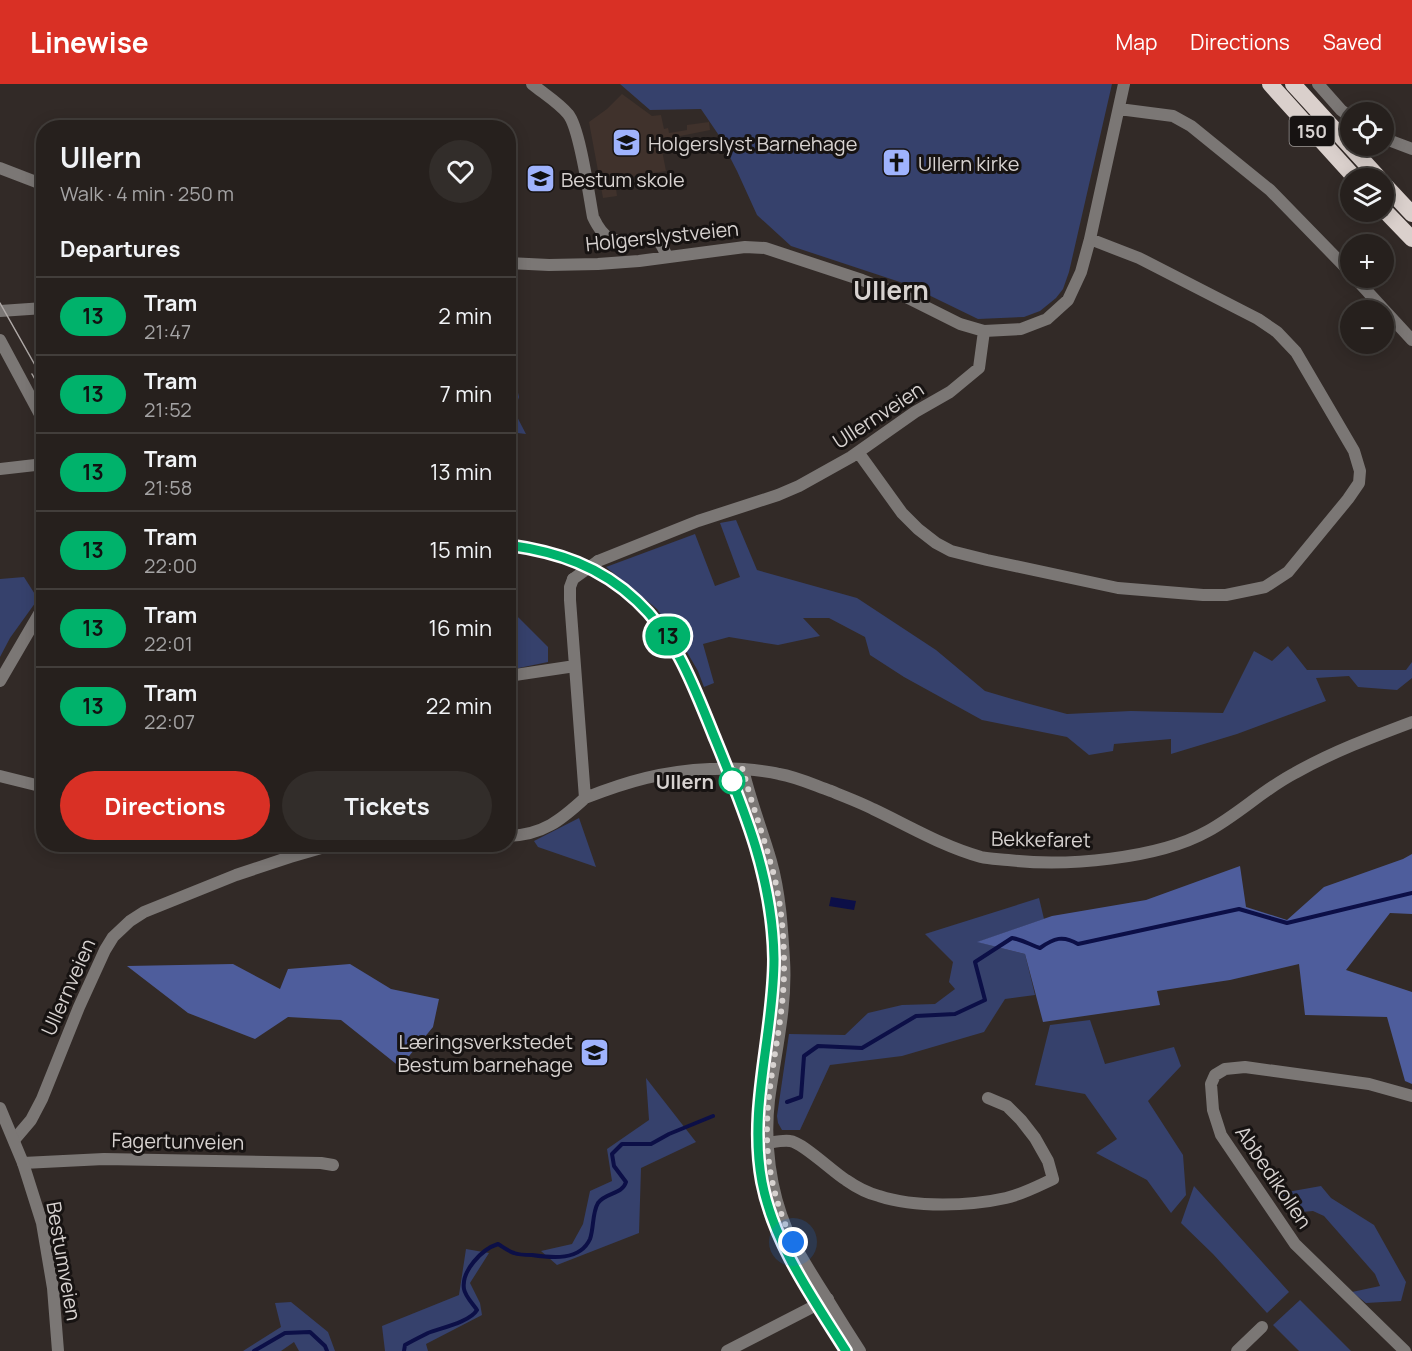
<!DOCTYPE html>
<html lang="en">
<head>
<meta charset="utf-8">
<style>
	body { margin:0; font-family:Manrope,sans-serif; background:#322d2a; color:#f1f3f6; height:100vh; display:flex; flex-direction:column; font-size:22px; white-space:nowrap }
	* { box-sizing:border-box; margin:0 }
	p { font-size:20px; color:#a4a3a4 }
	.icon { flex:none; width:33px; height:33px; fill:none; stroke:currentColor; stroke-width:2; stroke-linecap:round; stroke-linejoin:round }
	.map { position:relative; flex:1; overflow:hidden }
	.sheet { position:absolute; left:36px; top:36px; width:480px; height:732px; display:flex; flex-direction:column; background:#26201d; border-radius:24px; box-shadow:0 3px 15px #0003,0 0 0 2px #423e3b }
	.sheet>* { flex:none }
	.badge { padding:0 12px; border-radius:20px; font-size:21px; line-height:39px }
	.tools { position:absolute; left:1340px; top:18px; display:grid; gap:12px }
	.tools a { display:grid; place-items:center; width:54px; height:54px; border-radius:50%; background:#26201d; box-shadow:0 3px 15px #0003,0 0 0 2px #423e3b; font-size:30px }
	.you { position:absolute; width:30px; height:30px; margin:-15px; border:4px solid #fff; border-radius:50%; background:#1a73e8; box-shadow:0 0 0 9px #1a73e833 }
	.map>.badge { position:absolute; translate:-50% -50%; box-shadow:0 0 0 3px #fff }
	h2 { padding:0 24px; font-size:22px; line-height:54px }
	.round { display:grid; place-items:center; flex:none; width:63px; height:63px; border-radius:32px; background:#322d2a }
	.overview { display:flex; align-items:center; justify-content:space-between; height:102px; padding:0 24px }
	h1 { font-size:28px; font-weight:700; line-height:45px }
	.primary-button { display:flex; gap:12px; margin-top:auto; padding:12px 24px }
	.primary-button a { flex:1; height:69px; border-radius:36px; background:#d93025; color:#fff; font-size:24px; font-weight:700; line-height:69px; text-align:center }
	.primary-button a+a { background:#322d2a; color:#f1f3f6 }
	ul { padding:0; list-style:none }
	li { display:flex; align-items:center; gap:18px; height:78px; padding:0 24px; border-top:2px solid #423e3b }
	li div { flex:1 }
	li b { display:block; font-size:22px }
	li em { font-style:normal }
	li .badge { min-width:66px; font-weight:700; text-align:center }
	header { display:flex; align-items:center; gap:36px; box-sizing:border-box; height:84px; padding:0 30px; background:#d93025; color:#fff }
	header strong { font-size:28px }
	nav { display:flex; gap:33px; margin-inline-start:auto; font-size:21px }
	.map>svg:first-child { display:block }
	.built { fill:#40322c }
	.green { fill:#36416c }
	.forest { fill:#4e5d9c }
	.water { fill:#0c0f47 }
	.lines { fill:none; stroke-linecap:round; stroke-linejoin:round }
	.stream { stroke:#0c0f47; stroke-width:4 }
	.minor { stroke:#7b7775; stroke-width:12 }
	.tertiary { stroke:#7b7775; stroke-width:12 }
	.trunk { stroke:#dad0cc; stroke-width:16 }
	.tram { stroke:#b0aaa8; stroke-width:1.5 }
	.minor-bridge { stroke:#7b7775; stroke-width:12 }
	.line-casing { stroke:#fff; stroke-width:14 }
	.line { stroke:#00b26b; stroke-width:9 }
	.walk { stroke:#d7d2d0; stroke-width:6; stroke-dasharray:0 10.8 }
	.stop-dot { fill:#fff; stroke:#00b26b; stroke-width:3 }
	.labels { text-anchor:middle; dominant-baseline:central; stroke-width:6; stroke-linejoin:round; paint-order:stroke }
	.shield { fill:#171312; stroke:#9d9997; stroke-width:1.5 }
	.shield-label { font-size:18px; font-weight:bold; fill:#d7d2d0 }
	.poi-label { font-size:20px; fill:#d7d2d0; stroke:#171312; text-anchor:start }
	.street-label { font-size:20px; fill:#d7d2d0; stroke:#171312 }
	.stop-label { font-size:20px; font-weight:bold; fill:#d7d2d0; stroke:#171312; text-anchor:end }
	.district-label { font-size:26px; font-weight:bold; fill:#d7d2d0; stroke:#171312 }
</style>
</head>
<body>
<header>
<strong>Linewise</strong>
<nav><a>Map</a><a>Directions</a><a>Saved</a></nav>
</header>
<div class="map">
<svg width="1412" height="1267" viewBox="0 0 1412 1267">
	<rect width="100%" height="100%" fill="#322a27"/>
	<path class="built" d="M622 10 652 32 661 31 664 45 668 44 669 49 687 46V41L709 38 710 46 660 56 666 87 648 90 644 89V91L631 93 630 94 615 97 617 112 603 114 589 38 607 25Z"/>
	<path class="green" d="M620 0H1112L1069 188 1063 205 1056 214 1040 227 1024 233 978 235 906 200 791 162 757 131 737 87 718 50 701 25 650 26Z
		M509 270 519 313 514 327 526 350 509 348Z
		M736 436 757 486 857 514 936 566 985 607 1026 619 1067 630 1131 627 1223 629 1254 567 1272 577 1288 562 1307 586H1406L1412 578V594L1397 606 1358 603 1349 592 1316 594 1326 617 1237 650 1171 670V655L1114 660 1113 667 1089 671 1067 653 982 636 904 593 870 571 865 553 829 534H803L820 552 778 561 729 553 703 560 714 599 704 603 698 587 684 563 657 525 606 483 695 450 715 502 740 493 720 439Z
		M24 493 38 515 10 554 0 573V495Z
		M509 526 519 534 548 563V578L509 586Z
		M579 734 596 783 538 763 534 757Z
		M1039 814 1044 835 978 858 1025 870 1035 911 1005 915 984 948 902 972 830 981 800 1046H782L778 1039 777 1032 789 950 845 951 868 929 902 921 935 920 955 905 949 898 953 878 925 850Z
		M1090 936 1105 980 1174 963 1181 982 1148 1017 1183 1071 1186 1111 1171 1129 1147 1096 1096 1069 1117 1055 1085 1010 1035 1001 1050 941Z
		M646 994 696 1058 641 1084 639 1149 557 1181 541 1167 572 1160 583 1140 590 1107 612 1097 607 1065 649 1036Z
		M1194 1102 1289 1208 1267 1229 1213 1170 1181 1139Z
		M1321 1102 1331 1114 1374 1141 1406 1198 1401 1217 1366 1219 1352 1208 1380 1202 1375 1190 1324 1132 1313 1127 1290 1129 1276 1110Z
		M466 1165 489 1169 470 1199 480 1219 482 1231 426 1260 428 1267H385L382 1242 459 1211Z
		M1300 1216 1351 1267H1299L1273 1241Z
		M291 1218 328 1248 335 1267H299L294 1258 281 1267H243L281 1243 275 1219Z"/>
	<path class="forest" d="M1412 770V830L1390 829 1346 886 1412 908V1000L1405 997 1387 933 1305 931 1299 880 1230 896 1157 907 1160 921 1043 938 1025 870 977 858 1052 832 1146 816 1240 782 1246 823 1287 836 1324 803 1403 775Z
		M233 880 280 905 288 885 350 880 391 905 439 915 433 943 400 983 341 936 288 933 255 955 188 929 127 882Z"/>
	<path class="water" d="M831 813 856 817 854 826 829 822Z"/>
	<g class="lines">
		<path class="stream" d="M787 1018 801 1013 804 972 818 962 862 964 916 932 955 930 985 916 975 878 1012 854C1024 856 1030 861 1040 864 1054 854 1063 851 1078 860L1239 825 1287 839 1412 809
			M254 1267 285 1249 310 1248 325 1262 327 1267
			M404 1267 405 1261C412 1257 420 1253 428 1249 441 1244 470 1238 477 1226 473 1220 465 1212 464 1205 461 1187 482 1165 498 1160 503 1163 508 1167 514 1169 519 1171 526 1171 532 1171 552 1174 580 1177 590 1155 594 1144 592 1129 598 1119 606 1108 622 1111 626 1098L614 1082 612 1070 622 1060H651L669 1050 713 1032"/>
		<path class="minor" d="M532 0C543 9 559 19 568 30 580 44 589 112 593 133 611 171 625 151 655 155 662 158 664 166 667 173
			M1318 0 1341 26 1350 33
			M1119 25 1173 32 1191 42 1270 106 1350 188
			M1383 54 1412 65
			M0 84 44 101
			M508 179 549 181 598 180 639 177 745 163 765 164 862 196 904 212 960 240 984 247 1021 245 1047 235 1068 216 1081 188 1090 155 1124 0
			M1355 194 1412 256
			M0 227 44 224
			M858 368 902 429 918 445 936 459 951 467 987 476 1118 504 1203 511H1226L1265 503 1288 488 1348 415 1359 399 1360 387 1354 367 1296 268 1277 248 1258 235 1139 174 1090 155
			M0 385 44 380
			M598 477 698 437 778 411 799 402 851 373 915 328 950 308 979 284 984 247
			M508 592 575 582
			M0 692 44 703
			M585 714C628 697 664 687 710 685 721 685 732 684 743 685
			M508 752C543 751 561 736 585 714L570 516V503L573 495
			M14 1056 31 1036 42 1015 79 923 105 866 113 853 130 837 144 828 236 791 290 773 335 760
			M767 1059C774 1058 783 1056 790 1057 802 1058 833 1088 846 1096 856 1103 867 1109 879 1112 915 1124 970 1122 1006 1114 1023 1110 1038 1102 1053 1095L1048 1077 1035 1054 1021 1036 1007 1022 988 1014
			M23 1079 104 1075 321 1079 333 1081
			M727 1267 828 1215
			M1237 1267 1262 1243
			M1405 1267 1295 1160 1221 1051 1213 1026 1211 1000 1215 991 1225 985 1245 983 1369 1000 1412 1012"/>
		<path class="tertiary" d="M0 256 44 338
			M0 597 39 530 44 528
			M0 1024 23 1079 42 1139 53 1204 58 1267
			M860 1267C848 1249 837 1231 826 1213 812 1191 798 1169 787 1146 770 1106 764 1059 769 1016 775 970 787 923 784 876 782 843 780 809 771 777 762 746 750 716 743 685 755 686 767 687 779 690 797 693 814 701 831 707 845 713 859 718 873 725 909 742 942 762 981 773 989 775 999 775 1008 776 1065 783 1158 775 1208 747 1239 730 1264 705 1295 689 1332 668 1372 653 1412 638"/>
		<path class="trunk" d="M1270 0 1355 94
			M1293 0 1379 94
			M1383 99 1412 130
			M1383 125 1412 155"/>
		<path class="tram" d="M0 219 44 297
			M32 290 44 311
			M508 461C522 463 536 464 550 468 616 487 662 531 690 593 723 672 764 757 772 843 775 870 774 898 772 925 768 961 759 997 757 1033 752 1126 800 1192 846 1267"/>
		<path class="minor-bridge" d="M573 495 598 477"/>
	</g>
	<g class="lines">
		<defs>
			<path id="line" d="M508 461C558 468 600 482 637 517 677 554 694 603 714 652 744 725 773 794 774 875 774 950 748 1023 762 1098 774 1160 813 1214 846 1267"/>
		</defs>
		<use href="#line" class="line-casing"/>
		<use href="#line" class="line"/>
		<path class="walk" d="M732 697 734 684 743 685C750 716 762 746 770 777 780 810 784 846 784 880 785 935 768 988 767 1043 766 1082 776 1123 793 1158"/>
	</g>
	<defs>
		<symbol id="school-square" viewBox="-11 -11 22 22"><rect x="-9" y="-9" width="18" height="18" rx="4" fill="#9fb3fd" stroke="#171312"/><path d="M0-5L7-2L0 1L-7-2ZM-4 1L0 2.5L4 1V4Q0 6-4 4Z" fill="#111"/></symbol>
		<symbol id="church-square" viewBox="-11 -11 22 22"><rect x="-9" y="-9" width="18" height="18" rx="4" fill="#9fb3fd" stroke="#171312"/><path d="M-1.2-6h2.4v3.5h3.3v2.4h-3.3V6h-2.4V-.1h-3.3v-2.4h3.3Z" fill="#111"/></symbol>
	</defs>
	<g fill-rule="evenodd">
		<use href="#school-square" x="610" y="42" width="33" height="33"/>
		<use href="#church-square" x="880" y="62" width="33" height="33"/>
		<use href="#school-square" x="524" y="78" width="33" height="33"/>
		<use href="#school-square" x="578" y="952" width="33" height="33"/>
	</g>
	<circle class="stop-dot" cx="732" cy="697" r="12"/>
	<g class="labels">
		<rect class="shield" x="1289.5" y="32" width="45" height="30" rx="4.5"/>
		<g class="shield-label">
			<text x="1312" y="47">150</text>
		</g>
		<g class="poi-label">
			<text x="648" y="59">Holgerslyst Barnehage</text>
			<text x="918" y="79">Ullern kirke</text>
			<text x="561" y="95">Bestum skole</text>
			<text x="573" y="957" text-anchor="end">Læringsverkstedet<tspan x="573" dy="23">Bestum barnehage</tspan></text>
		</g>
		<g class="street-label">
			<text transform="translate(662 152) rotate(-6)">Holgerslystveien</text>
			<text transform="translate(878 331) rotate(-33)">Ullernveien</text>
			<text transform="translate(1041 755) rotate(1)">Bekkefaret</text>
			<text transform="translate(68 903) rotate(-66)">Ullernveien</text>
			<text transform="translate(178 1057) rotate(1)">Fagertunveien</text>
			<text transform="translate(1274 1093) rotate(56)">Abbedikollen</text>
			<text transform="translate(64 1177) rotate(80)">Bestumveien</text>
		</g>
		<g class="stop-label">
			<text x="714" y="697">Ullern</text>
		</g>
		<g class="district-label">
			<text x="891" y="206">Ullern</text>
		</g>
	</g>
</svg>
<div class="tools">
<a><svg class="icon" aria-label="locate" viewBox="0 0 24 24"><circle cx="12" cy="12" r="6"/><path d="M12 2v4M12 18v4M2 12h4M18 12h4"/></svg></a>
<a><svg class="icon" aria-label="layers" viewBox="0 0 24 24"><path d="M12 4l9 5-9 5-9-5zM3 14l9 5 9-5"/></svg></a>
<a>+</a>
<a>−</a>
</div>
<div class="you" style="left:793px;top:1158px"></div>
<b class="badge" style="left:668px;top:552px;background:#00b26b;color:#111">13</b>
<section class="sheet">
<div class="overview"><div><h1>Ullern</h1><p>Walk · 4 min · 250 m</p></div><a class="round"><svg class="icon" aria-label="heart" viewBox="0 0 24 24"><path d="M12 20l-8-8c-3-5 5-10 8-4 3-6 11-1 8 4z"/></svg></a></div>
<h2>Departures</h2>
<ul>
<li><span class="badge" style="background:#00b26b;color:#111">13</span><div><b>Tram</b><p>21:47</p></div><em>2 min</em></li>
<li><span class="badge" style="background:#00b26b;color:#111">13</span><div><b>Tram</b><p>21:52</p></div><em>7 min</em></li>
<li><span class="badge" style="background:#00b26b;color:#111">13</span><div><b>Tram</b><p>21:58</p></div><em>13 min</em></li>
<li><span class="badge" style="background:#00b26b;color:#111">13</span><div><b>Tram</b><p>22:00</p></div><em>15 min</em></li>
<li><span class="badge" style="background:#00b26b;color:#111">13</span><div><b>Tram</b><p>22:01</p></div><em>16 min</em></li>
<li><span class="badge" style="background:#00b26b;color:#111">13</span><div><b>Tram</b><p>22:07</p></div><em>22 min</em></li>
</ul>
<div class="primary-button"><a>Directions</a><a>Tickets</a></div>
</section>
</div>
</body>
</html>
